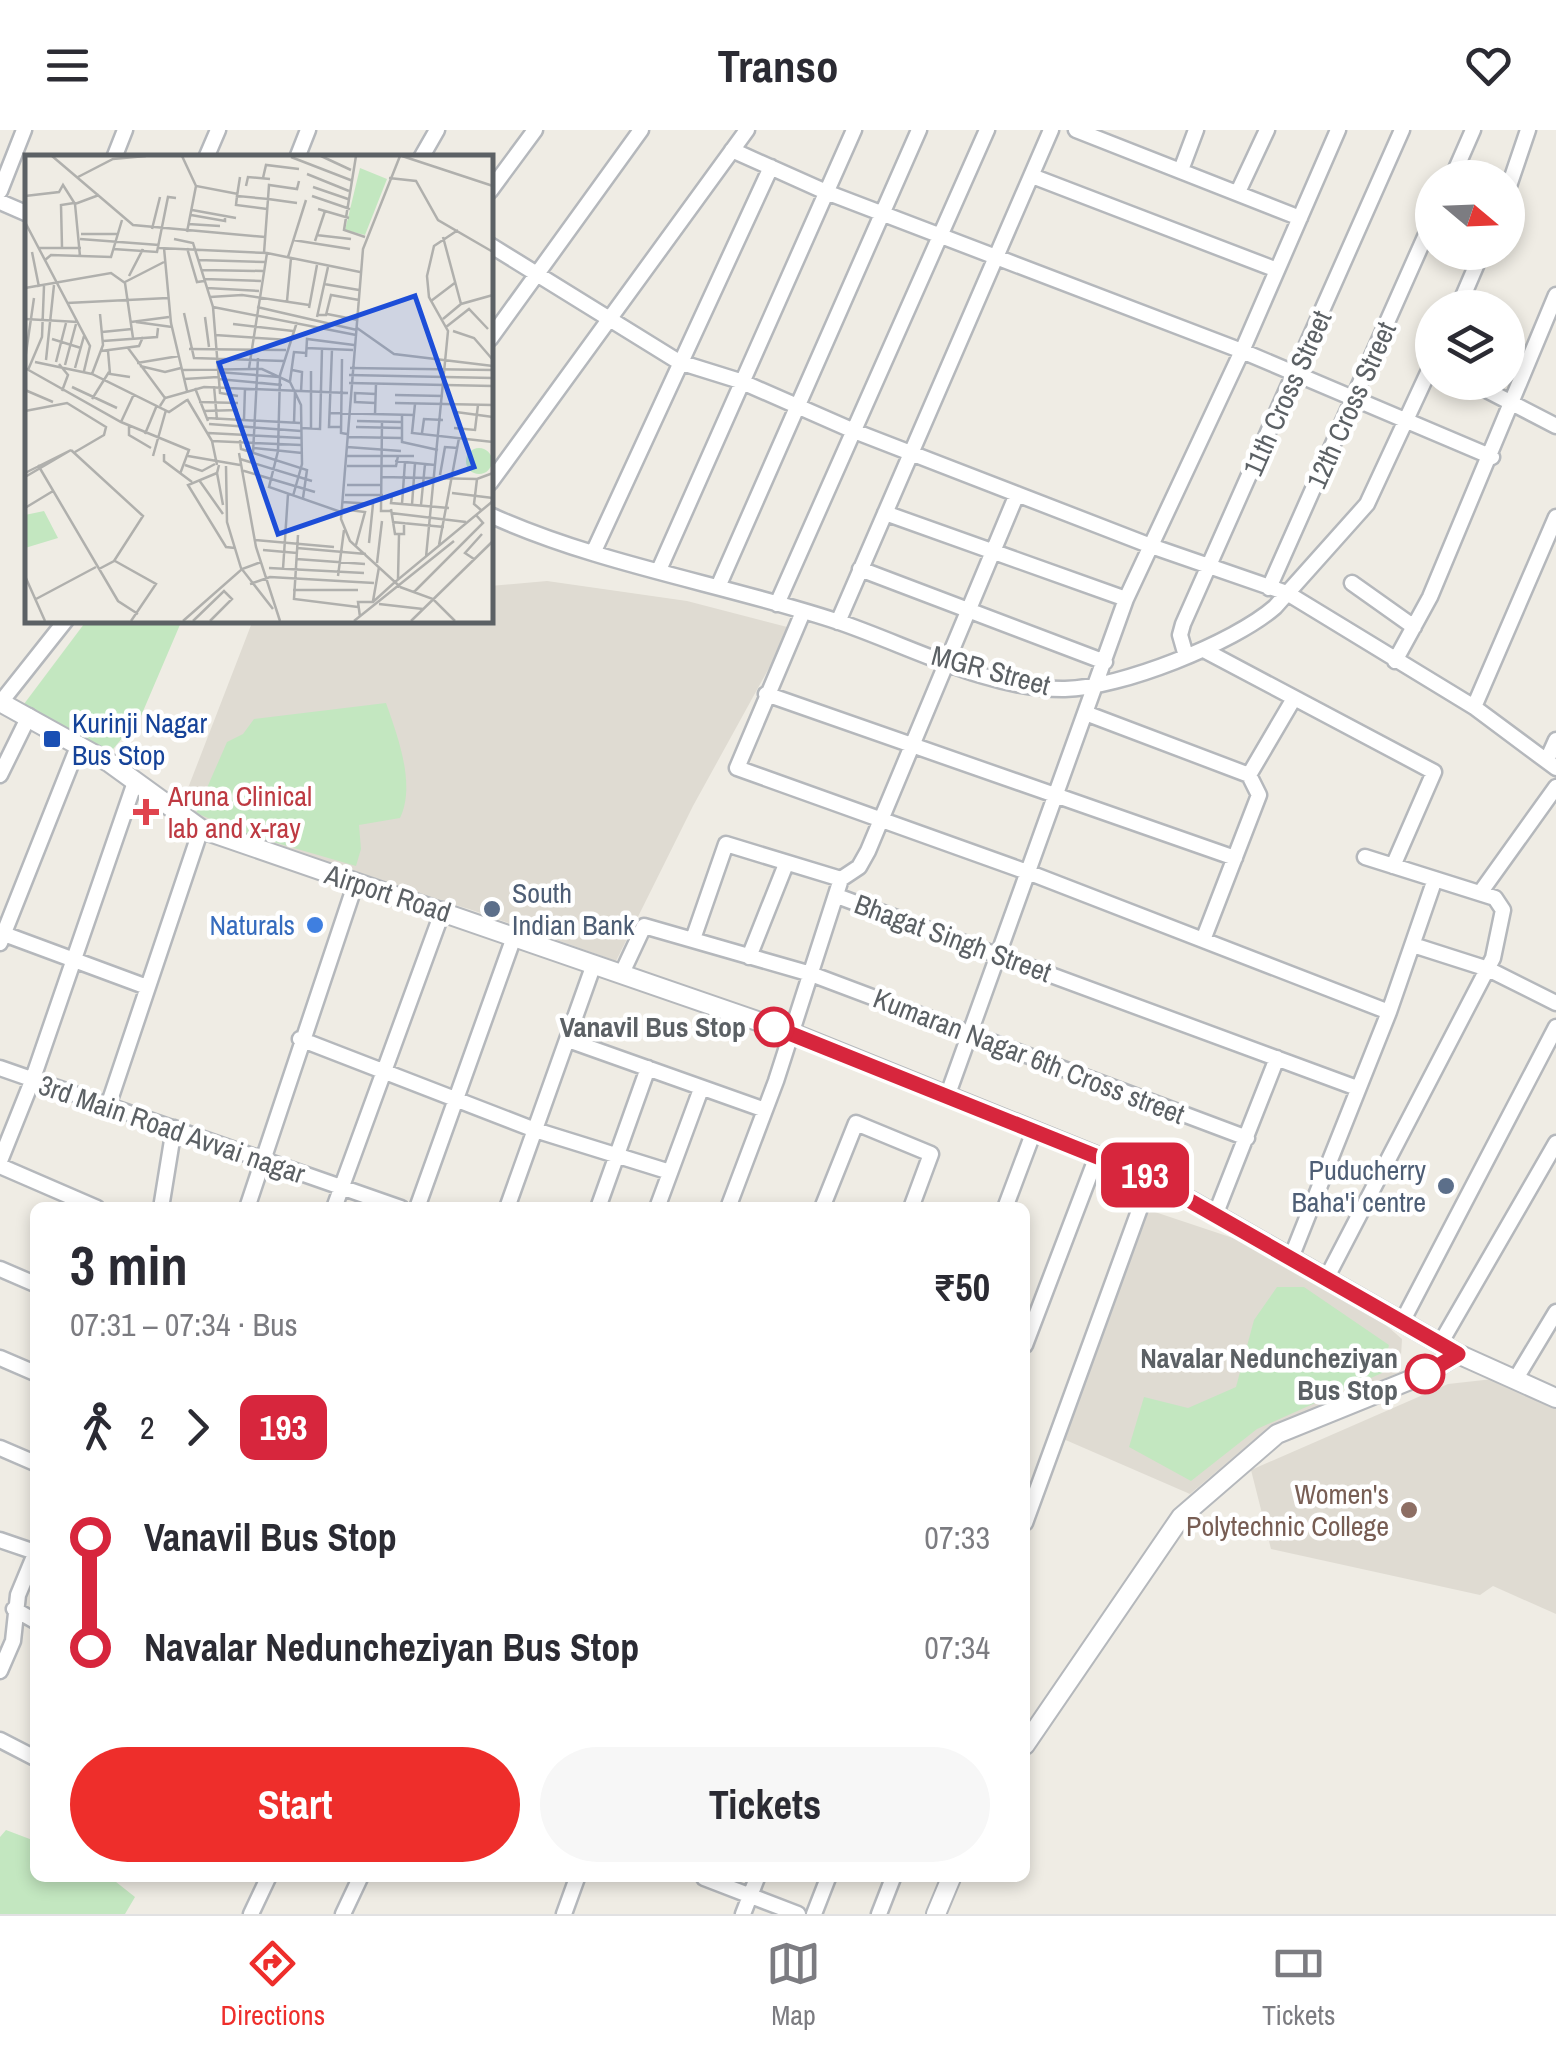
<!DOCTYPE html>
<html lang="en">
<head>
<meta charset="utf-8">
<style>
	body { margin:0; font-family:"Archivo Narrow",sans-serif; background:#f7f7f7; color:#2b2b33; height:100vh; display:flex; flex-direction:column; font-size:38px; white-space:nowrap }
	* { box-sizing:border-box; margin:0 }
	p { font-size:32px; color:#7c7c81 }
	.icon { flex:none; width:55px; height:55px; fill:none; stroke:currentColor; stroke-width:2; stroke-linecap:round; stroke-linejoin:round }
	.map { position:relative; flex:1; overflow:hidden }
	.side { position:absolute; left:30px; top:1072px; width:1000px; height:680px; display:flex; flex-direction:column; background:#fff; border-radius:15px; box-shadow:0 5px 15px #0003 }
	.side>* { flex:none }
	.badge { padding:0 20px; border-radius:15px; font-size:35px; line-height:65px }
	.needle { width:65px; rotate:109deg }
	.fabs { position:absolute; left:1415px; top:30px; display:grid; gap:20px }
	.fabs a { display:grid; place-items:center; width:110px; height:110px; border-radius:50%; background:#fff; box-shadow:0 5px 15px #0003; font-size:50px }
	.map>.badge { position:absolute; translate:-50% -50%; box-shadow:0 0 0 5px #fff }
	.legs { display:flex; align-items:center; gap:15px; height:110px; padding:0 40px; font-size:32px }
	.legs p { margin-inline-start:auto }
	.summary { display:flex; align-items:center; justify-content:space-between; height:170px; padding:0 40px }
	h1 { font-size:55px; font-weight:700; line-height:75px }
	.cta { display:flex; gap:20px; margin-top:auto; padding:20px 40px }
	.cta a { flex:1; height:115px; border-radius:60px; background:#ee2e2b; color:#fff; font-size:40px; font-weight:700; line-height:115px; text-align:center }
	.cta a+a { background:#f7f7f7; color:#2b2b33 }
	ul { padding:0 40px; list-style:none }
	li { display:flex; align-items:center; gap:35px; height:110px; font-size:38px }
	li i { display:grid; place-items:center; width:15px; height:100%; margin:0 12px; background:currentColor }
	li i::after { content:''; width:25px; height:25px; margin:-12px; border:8px solid; border-radius:50%; background:#fff }
	li p { margin-inline-start:auto }
	li:first-child i { background:linear-gradient(#0000 50%,currentColor 0) }
	li:last-child i { background:linear-gradient(currentColor 50%,#0000 0) }
	header { display:flex; justify-content:space-between; align-items:center; height:130px; padding:0 40px; background:#fff; font-size:45px; font-weight:700 }
	.menu { display:flex; justify-content:space-around; align-items:center; height:140px; border-top:2px solid #e1e1e2; background:#fff; font-size:28px; color:#7c7c81 }
	.menu a { display:grid; justify-items:center; gap:5px }
	.menu .on { color:#ee2e2b }
	.map>svg:first-child { display:block }
	.education { fill:#dfdbd2 }
	.green { fill:#c3e7c0 }
	.lines { fill:none; stroke-linecap:round; stroke-linejoin:round }
	.minor-casing { stroke:#b5b8bc; stroke-width:19 }
	.tertiary-casing { stroke:#b5b8bc; stroke-width:22 }
	.minor { stroke:#fff; stroke-width:14 }
	.tertiary { stroke:#fff; stroke-width:18 }
	.line-1-casing { stroke:#fff; stroke-width:22 }
	.line-1 { stroke:#d7263d; stroke-width:15 }
	.transit-dot { fill:#1a4fb4; stroke:#fff; stroke-width:4 }
	.health-dot { fill:#e0444e; stroke:#fff; stroke-width:4 }
	.service-dot { fill:#5c6f8a; stroke:#fff; stroke-width:4 }
	.shop-dot { fill:#3f7fe0; stroke:#fff; stroke-width:4 }
	.stop-1-dot { fill:#fff; stroke:#d7263d; stroke-width:5 }
	.education-dot { fill:#8d6e63; stroke:#fff; stroke-width:4 }
	.labels { text-anchor:middle; dominant-baseline:central; stroke-width:9; stroke-linejoin:round; paint-order:stroke }
	.street-label { font-size:28px; fill:#5c6165; stroke:#fff }
	.transit-label { font-size:28px; fill:#164399; stroke:#fff; text-anchor:start }
	.health-label { font-size:28px; fill:#be3a42; stroke:#fff; text-anchor:start }
	.service-label { font-size:28px; fill:#4e5e75; stroke:#fff; text-anchor:start }
	.shop-label { font-size:28px; fill:#366cbe; stroke:#fff; text-anchor:end }
	.stop-label { font-size:28px; font-weight:bold; fill:#5c6165; stroke:#fff; text-anchor:end }
	.education-label { font-size:28px; fill:#785e54; stroke:#fff; text-anchor:end }
	.inset-road { fill:none; stroke:#b0b0ad; stroke-width:2.5 }
	.view { fill:#1d4ed8; fill-opacity:0.15; stroke:#1d4ed8; stroke-width:5 }
	.inset-edge { fill:none; stroke:#5c6165; stroke-width:5 }
</style>
</head>
<body>
<header><svg class="icon" aria-label="menu" viewBox="0 0 24 24"><path d="M4 6h16M4 12h16M4 18h16"/></svg>Transo<svg class="icon" aria-label="heart" viewBox="0 0 24 24"><path d="M12 20l-8-8c-3-5 5-10 8-4 3-6 11-1 8 4z"/></svg></header>
<div class="map">
<svg width="1556" height="1784" viewBox="0 0 1556 1784">
	<rect width="100%" height="100%" fill="#efece4"/>
	<path class="education" d="M547 451 687 471 791 498 693 676 616 831 469 779 314 734 178 684 253 490H490V456Z
		M1152 1081 1254 1115 1380 1190 1402 1209 1400 1242 1261 1304 1190 1364 1061 1308 1145 1085Z
		M1493 1249 1556 1275V1484L1493 1456 1480 1465 1271 1419 1251 1340 1448 1254Z"/>
	<path class="green" d="M87 490H182L141 586 108 625 21 578Z
		M386 573C398 607 416 655 400 688L359 695 361 719 356 736 252 706 196 683 227 612 243 604 254 589Z
		M1277 1157H1304L1389 1215 1382 1243 1257 1299 1191 1351 1129 1317 1144 1267 1188 1278 1236 1257 1254 1190Z
		M6 1700 35 1711V1748H111L135 1767 125 1784H0V1707Z"/>
	<g class="lines">
		<defs>
			<path id="minor" d="M1076 0 1300 88
				M732 20 826 62 1242 221 1492 327
				M114 28 125 0
				M206 28 218 0
				M297 28 308 0
				M421 28 437 0
				M1181 40 1196 0
				M1032 46 1277 140
				M1452 48 1473 0
				M1508 59 1528 0
				M0 61 24 0
				M490 61 535 0
				M1238 62 1267 0
				M0 72 28 84
				M490 115 679 232 740 251 854 301 1151 416 1287 463 1474 577 1556 638
				M1458 178 1482 122
				M490 209 641 0
				M1471 252 1556 296
				M490 353 747 0
				M885 383 1126 469
				M490 385C600 435 725 454 839 492 910 516 989 560 1065 559 1120 558 1234 513 1275 477L1367 374 1432 234
				M594 421 771 37
				M860 439 1105 532
				M659 440 854 0
				M1352 453 1414 497
				M718 457 919 0
				M1269 458 1432 91
				M777 474 987 0
				M803 482 737 638 1030 743 1389 882
				M838 492 1051 0
				M1204 520 1434 642 1393 736
				M1186 526 1180 505 1183 494 1402 0
				M1395 531 1430 467 1556 165
				M766 564 1235 728
				M1 572 66 490
				M1474 577 1556 387
				M1088 584 1249 645 1293 570
				M1547 630 1556 610
				M0 645 29 586
				M841 749 859 737 868 721 1017 364
				M1480 763 1556 657
				M837 766 1357 958
				M4 804 147 857
				M693 809 726 714 841 749 776 951 728 1078
				M1203 810 1259 665 1249 645
				M0 813 79 614
				M1413 815 1488 839 1556 873
				M749 827 786 734
				M622 843 644 796 811 844 1247 1008
				M300 909 535 1000 670 1042
				M568 910 765 980
				M0 938 401 1078
				M948 964 1126 469 1242 221 1338 0
				M108 976 201 699
				M0 1031 32 951 135 652
				M0 1036 97 1078
				M161 1078 174 998
				M247 1078 356 752
				M334 1078 443 780
				M417 1078 514 807
				M507 1078 594 834
				M598 1078 648 938
				M657 1078 701 959
				M822 1078 856 993 931 1024 911 1078
				M1005 1078 1034 1001
				M1216 1083 1277 928
				M1291 1128 1389 882 1435 749
				M0 1139 35 1154
				M1326 1149 1493 828 1503 780 1495 768 1365 727
				M1402 1192 1556 897
				M1440 1214 1556 1013
				M1025 1215 1097 1026
				M0 1228 35 1243
				M1515 1250 1556 1182
				M0 1318 35 1333
				M1025 1393 1151 1048
				M0 1410 35 1422
				M14 1479 35 1491
				M0 1541 13 1511 18 1465 35 1424
				M0 1610 35 1628
				M704 1748 798 1784
				M251 1784 268 1748
				M343 1784 360 1748
				M564 1784 577 1748
				M743 1784 757 1748
				M814 1784 828 1748
				M879 1784 893 1748"/>
			<path id="tertiary" d="M0 572 110 633 201 699 792 903 1151 1048 1458 1224 1556 1268
				M1025 1615 1181 1387 1277 1304 1425 1244 1458 1224
				M936 1784 951 1748"/>
		</defs>
		<use href="#minor" class="minor-casing"/>
		<use href="#tertiary" class="tertiary-casing"/>
		<use href="#minor" class="minor"/>
		<use href="#tertiary" class="tertiary"/>
	</g>
	<g class="lines">
		<defs>
			<path id="line-1" d="M774 897 1150 1048 1458 1224 1425 1244"/>
		</defs>
		<use href="#line-1" class="line-1-casing"/>
		<use href="#line-1" class="line-1"/>
	</g>
	<rect class="transit-dot" x="42" y="599" width="20" height="20" rx="5"/>
	<path class="health-dot" d="M141 667h10v10h10v10h-10v10h-10v-10h-10v-10h10z"/>
	<g class="service-dot">
		<circle cx="492" cy="779" r="10"/>
		<circle cx="1446" cy="1056" r="10"/>
	</g>
	<circle class="shop-dot" cx="315" cy="795" r="10"/>
	<g class="stop-1-dot">
		<circle cx="774" cy="897" r="18"/>
		<circle cx="1425" cy="1244" r="18"/>
	</g>
	<circle class="education-dot" cx="1409" cy="1380" r="10"/>
	<g class="labels">
		<g class="street-label">
			<text transform="translate(1287 263) rotate(-66)">11th Cross Street</text>
			<text transform="translate(1351 275) rotate(-66)">12th Cross Street</text>
			<text transform="translate(991 540) rotate(15)">MGR Street</text>
			<text transform="translate(388 763) rotate(18)">Airport Road</text>
			<text transform="translate(953 808) rotate(20)">Bhagat Singh Street</text>
			<text transform="translate(1029 926) rotate(21)">Kumaran Nagar 6th Cross street</text>
			<text transform="translate(172 999) rotate(19)">3rd Main Road Avvai nagar</text>
		</g>
		<g class="transit-label">
			<text x="72" y="593">Kurinji Nagar<tspan x="72" dy="32">Bus Stop</tspan></text>
		</g>
		<g class="health-label">
			<text x="168" y="666">Aruna Clinical<tspan x="168" dy="32">lab and x-ray</tspan></text>
		</g>
		<g class="service-label">
			<text x="512" y="763">South<tspan x="512" dy="32">Indian Bank</tspan></text>
			<text x="1426" y="1040" text-anchor="end">Puducherry<tspan x="1426" dy="32">Baha'i centre</tspan></text>
		</g>
		<g class="shop-label">
			<text x="295" y="795">Naturals</text>
		</g>
		<g class="stop-label">
			<text x="746" y="897">Vanavil Bus Stop</text>
			<text x="1398" y="1228">Navalar Neduncheziyan<tspan x="1398" dy="32">Bus Stop</tspan></text>
		</g>
		<g class="education-label">
			<text x="1389" y="1364">Women's<tspan x="1389" dy="32">Polytechnic College</tspan></text>
		</g>
	</g>
	<g transform="translate(25 25)">
		<rect width="468" height="468" fill="#efece4"/>
		<path d="M335 13 362 24 340 80 320 75ZM441 306a13 13 0 1 1 26 0a13 13 0 1 1-26 0ZM19 356 33 383 0 393V360Z" fill="#c3e7c0"/>
		<path class="inset-road" d="M27 1 108 70 240 82M157 1 171 31 213 39M296 1 326 15M331 1 319 75 340 82M377 1 468 31M266 2 328 26M282 19 324 36M53 22 88 4 121 1M215 22 212 41 243 44 244 30 272 34 274 26M238 23 241 10 274 14M364 23 391 26 413 65 468 97M221 31 223 22 245 24M288 32 323 44M0 41 34 37 38 30 50 49 74 40M212 41 211 50 242 54M287 41 325 54M50 49 55 101M293 54 324 63M167 55 211 63M166 60 200 66V61M0 67 65 191 59 216M163 69 195 71M127 74 135 42M162 77 171 31M56 79H93M291 80 326 84M418 82 436 149M55 84 134 90M149 84 168 88 188 152 195 238 213 241M268 85 325 94M290 86 300 56M37 92 36 50 49 48M14 93H56M134 93 242 98 335 117M139 93 146 168 162 236M162 93 172 127 179 126M88 94 132 97 143 42 151 43M7 97 14 132M239 98 243 44 272 48M263 102 281 45M20 105 26 100 86 102 97 65M173 105 240 107M176 115 238 116M104 121 118 94M179 124 236 126M100 127 139 107M299 129 334 135M0 133 86 118 100 128 108 183M182 133 234 136M185 142 217 140 284 150M262 146 266 103M406 146 431 127M42 148 143 143M188 152 331 180M232 152 332 175M284 153 292 110M159 158 169 203 259 206M302 159 333 165M292 160H301L306 140 334 145M180 162 184 192M292 162 303 112M0 164 53 167M418 164 436 149 468 140M106 167 144 162M111 167 147 172M272 167 255 220 253 296 244 332 316 357M208 169 268 176M421 172 444 154 463 174M332 173 369 199 468 211M428 176 449 183 468 205M77 177 107 174M190 180 264 185M27 184 56 193M78 186 132 182 133 173M103 193 140 243M281 193 328 195M164 194 261 195M307 194 304 272H316M76 196 114 191 118 182M83 196 85 219 105 222M281 202 282 184 329 190M317 204 316 278 322 279M0 205 9 143M21 205 29 130M10 207 67 219 144 257 162 245M31 207 41 168M112 208 154 201M34 209 43 220 37 236M40 210 51 169M115 211 140 217 156 213M0 213 96 267 164 295 155 319M50 213 59 181M224 213 242 98M325 213 468 215M3 215 17 182 19 131M157 215 237 214 265 227 276 250 277 309 268 341M267 215 277 217 276 237M193 217 254 222M67 219 78 190 75 159M324 220 468 223M159 224 193 222M193 224 257 230M265 226 269 197 281 198M324 228 468 231M189 231 192 265M47 232 92 253M170 233 183 266M0 235 28 247M370 240 418 241M67 244 84 217M162 244 187 286 192 310M174 247 213 248M350 248 330 247V238L351 239M370 248 468 250M390 249 387 278 468 287M135 251 140 243 179 232 323 238M0 256 42 248 81 272 79 280 50 297M178 256 213 255M431 257 468 262M305 258 389 260M350 259 351 229M377 259V287L413 295M182 263 275 268M219 264 220 233M332 266 377 267M357 266 356 356H366M96 267 109 239M269 268 270 237M184 269 276 276M104 270V280L126 293M331 272 376 273M276 273 295 274 297 193M429 273 450 275 453 250M286 274V216M183 278 276 283M397 278 399 264 418 265M120 279 132 250M322 282 376 283M215 285 216 294 282 315 278 343M187 286 276 290M322 292 376 296M228 293 277 298M46 295 118 361 89 406 74 414M214 298 231 392 255 466M228 298 233 203M139 299V306L167 327M128 301 141 255M163 301 215 310M322 301H389M215 304 287 326M370 306 410 310M13 310 93 446 113 459M160 310 177 316 190 309M194 310 192 318 163 330 201 392 210 393M201 311 202 367 216 413 248 454M322 311H371L373 301M216 315 290 337M0 318 46 295 0 322M192 318 198 350M415 320 420 292 433 293M356 322 452 324 468 318M452 324 449 349 456 355M174 325 198 359M322 330H356M427 338 468 343M320 340H358M367 340 366 348 424 353M317 347 348 349 344 388M377 349 380 307M387 350 390 308M396 350 400 309M0 353 28 336M316 354 340 357 331 390M366 354 370 379H379V367M366 358 441 367M367 367 419 372M273 380 269 444 333 452M230 385 309 392M414 390 434 283M272 393 341 399M238 395 272 398M401 402 423 176 404 142 402 121 409 91 433 75M271 404 340 409M449 404 440 398 457 379M90 406 131 429 106 466M352 408 357 366M244 413 339 418M258 414 263 339M0 421 20 466M313 421 319 375M373 424 374 380M225 429 245 422 349 428M375 432 370 427 468 346M375 432 408 444 430 466M268 435H333M389 437 458 368 451 360M11 444 71 412M348 446 354 412M354 449 398 454M335 462 333 447H348L370 427 325 386 316 364 338 94 375 1M158 466 217 414 236 407M168 466 199 436 207 444 185 466M329 466 429 386M386 466 468 386"/>
		<path class="view" d="M390 141 449 312 253 379 194 208Z"/>
		<rect width="468" height="468" class="inset-edge"/>
	</g>
</svg>
<div class="fabs">
<a><svg class="needle" viewBox="-14 -14 28 28"><path d="M0-13l5 13h-10z" fill="#e53935"/><path d="M0 13l5-13h-10z" fill="#7c7c81"/></svg></a>
<a><svg class="icon" aria-label="layers" viewBox="0 0 24 24"><path d="M12 4l9 5-9 5-9-5zM3 14l9 5 9-5"/></svg></a>
</div>
<b class="badge" style="left:1145px;top:1045px;background:#d7263d;color:#fff">193</b>
<section class="side">
<div class="summary"><div><h1>3 min</h1><p>07:31 – 07:34 · Bus</p></div><b>₹50</b></div>
<div class="legs"><svg class="icon" aria-label="walk" viewBox="0 0 24 24"><circle cx="13" cy="4" r="2"/><path d="M13 8l-2 6 4 7M11 14l-3 7M7 12l3-4h3l4 4"/></svg>2<svg class="icon" aria-label="forward" viewBox="0 0 24 24"><path d="M9 5l7 7-7 7"/></svg><b class="badge" style="background:#d7263d;color:#fff">193</b></div>
<ul>
<li><i style="color:#d7263d"></i><b>Vanavil Bus Stop</b><p>07:33</p></li>
<li><i style="color:#d7263d"></i><b>Navalar Neduncheziyan Bus Stop</b><p>07:34</p></li>
</ul>
<div class="cta"><a>Start</a><a>Tickets</a></div>
</section>
</div>
<nav class="menu">
<a class="on"><svg class="icon" aria-label="directions" viewBox="0 0 24 24"><path d="M12 3l9 9-9 9-9-9zM9 14v-3h6M13 9l2 2-2 2"/></svg>Directions</a>
<a><svg class="icon" aria-label="map" viewBox="0 0 24 24"><path d="M3 6l6-2 6 2 6-2v14l-6 2-6-2-6 2zM9 4v14M15 6v14"/></svg>Map</a>
<a><svg class="icon" aria-label="tickets" viewBox="0 0 24 24"><path d="M3 7h18v10H3zM15 7v10"/></svg>Tickets</a>
</nav>
</body>
</html>
